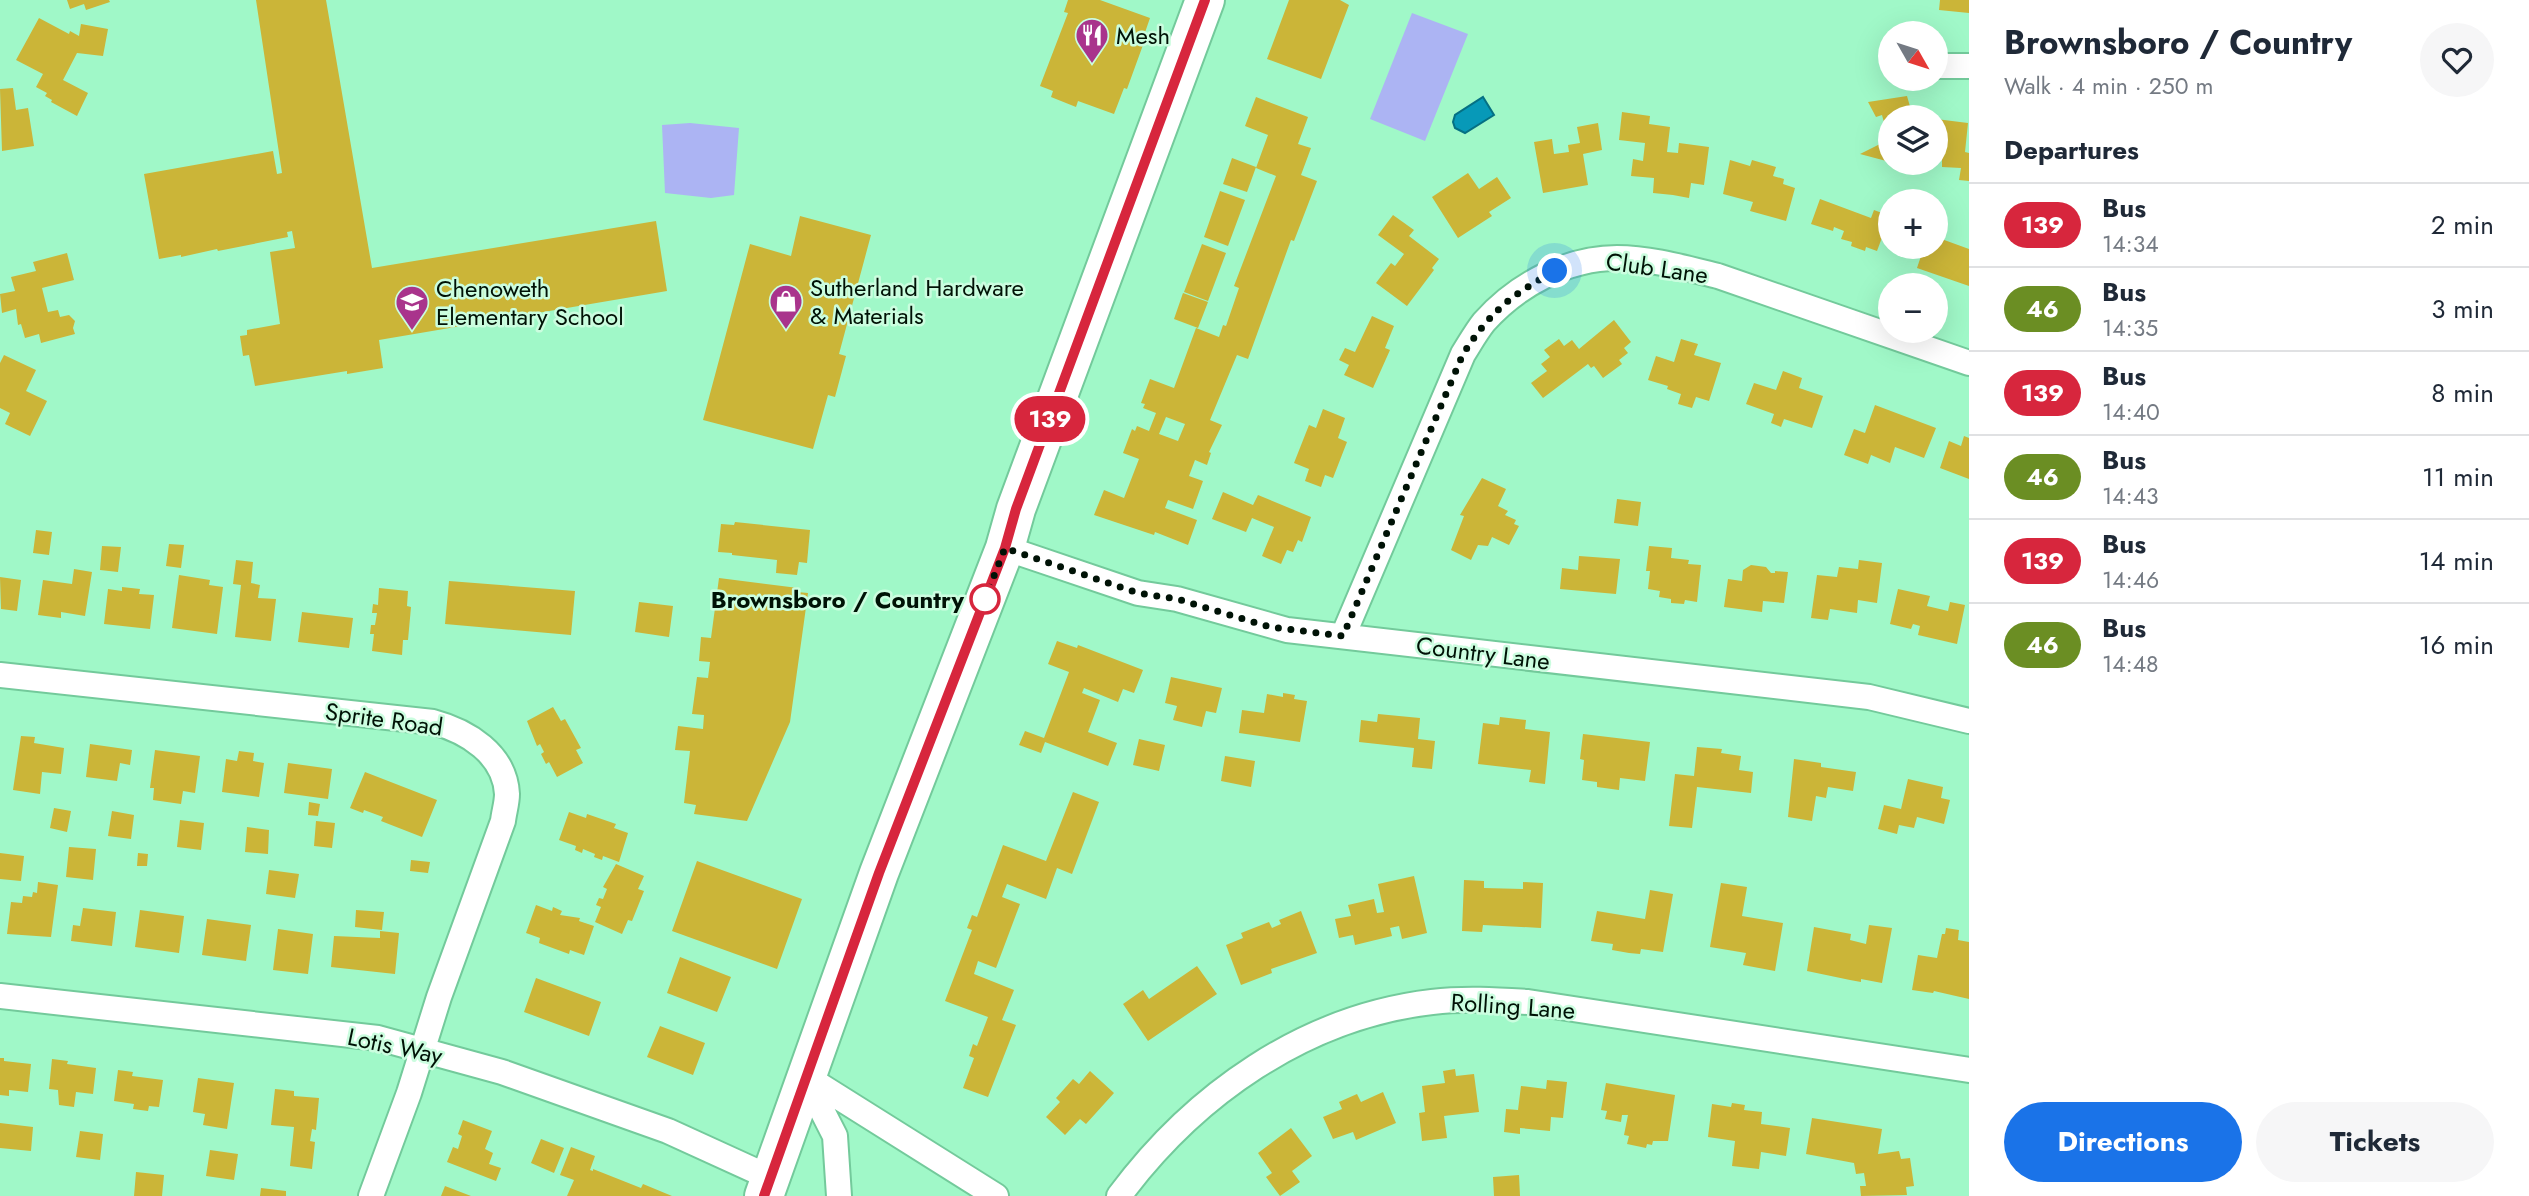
<!DOCTYPE html>
<html lang="en">
<head>
<meta charset="utf-8">
<style>
	body { margin:0; font-family:Jost,sans-serif; background:#f6f6f7; color:#1f2937; height:100vh; display:flex; flex-direction:column; font-size:26px; white-space:nowrap }
	* { box-sizing:border-box; margin:0 }
	p { font-size:23px; color:#747a83 }
	.icon { flex:none; width:38px; height:38px; fill:none; stroke:currentColor; stroke-width:2; stroke-linecap:round; stroke-linejoin:round }
	.map { position:relative; flex:1; overflow:hidden }
	.side { display:flex; flex-direction:column; background:#fff; width:560px }
	.side>* { flex:none }
	.badge { padding:0 14px; border-radius:23px; font-size:24px; line-height:46px }
	.needle { width:46px; rotate:129deg }
	.controls { position:absolute; left:1878px; top:21px; display:grid; gap:14px }
	.controls a { display:grid; place-items:center; width:70px; height:70px; border-radius:50%; background:#fff; box-shadow:0 7px 28px #0002; font-size:35px }
	.you { position:absolute; width:35px; height:35px; margin:-18px; border:5px solid #fff; border-radius:50%; background:#1a73e8; box-shadow:0 0 0 10px #1a73e833 }
	.map>.badge { position:absolute; translate:-50% -50%; box-shadow:0 0 0 4px #fff }
	h2 { padding:0 35px; font-size:26px; line-height:63px }
	.round { display:grid; place-items:center; flex:none; width:74px; height:74px; border-radius:37px; background:#f6f6f7 }
	.headline { display:flex; align-items:center; justify-content:space-between; height:119px; padding:0 35px }
	h1 { font-size:33px; font-weight:700; line-height:52px }
	.primary-button { display:flex; gap:14px; margin-top:auto; padding:14px 35px }
	.primary-button a { flex:1; height:80px; border-radius:42px; background:#1a73e8; color:#fff; font-size:28px; font-weight:700; line-height:80px; text-align:center }
	.primary-button a+a { background:#f6f6f7; color:#1f2937 }
	ul { padding:0; list-style:none }
	li { display:flex; align-items:center; gap:21px; height:84px; padding:0 35px; border-top:2px solid #e0e1e3 }
	li div { flex:1 }
	li b { display:block; font-size:26px }
	li em { font-style:normal }
	li .badge { min-width:77px; font-weight:700; text-align:center }
	main { display:flex; flex:1; min-height:0 }
	.map>svg:first-child { display:block }
	.green { fill:#acb4f3 }
	.water { fill:#0799b8; stroke:#057083; stroke-width:2 }
	.building { fill:#cbb538; fill-rule:evenodd }
	.lines { fill:none; stroke-linecap:round; stroke-linejoin:round }
	.street-casing { stroke:#73ca9b; stroke-width:28 }
	.primary-casing { stroke:#73ca9b; stroke-width:42 }
	.street { stroke:#fff; stroke-width:24 }
	.primary { stroke:#fff; stroke-width:38 }
	.line-casing { stroke:#fff; stroke-width:16 }
	.line { stroke:#d7263d; stroke-width:10 }
	.walk { stroke:#001206; stroke-width:7; stroke-dasharray:0 12.6 }
	.stop-dot { fill:#fff; stroke:#d7263d; stroke-width:3.5 }
	.labels { text-anchor:middle; dominant-baseline:central; stroke-width:5; stroke-linejoin:round; paint-order:stroke }
	.poi-label { font-size:24px; fill:#001206; stroke:#cbfddf; text-anchor:start }
	.street-label { font-size:24px; fill:#001206; stroke:#cbfddf }
	.stop-label { font-size:24px; font-weight:bold; fill:#001206; stroke:#cbfddf; text-anchor:end }
</style>
</head>
<body>
<main>
<div class="map">
<svg width="1969" height="1196" viewBox="0 0 1969 1196">
	<rect width="100%" height="100%" fill="#a0f8c8"/>
	<path class="green" d="M1412 13 1468 34 1425 141 1370 119Z
		M690 123 739 128 734 195 711 198 665 193 662 125Z"/>
	<path class="water" d="M1483 97 1494 115 1465 133 1455 128 1453 122 1455 115Z"/>
	<path class="building" d="M67 0H109L110 2 86 10 84 4 70 9Z
		M256 0H326L372 268 656 221 667 291 379 340 383 368 347 374V371L255 386 249 355 243 356 240 336 247 335V330L280 324 270 252 295 248 292 231 287 232 288 237 218 251 217 249 181 257V255L159 259 144 174 273 151 277 174 282 173Z
		M1068 0H1100L1150 18 1141 44 1143 45 1127 89 1124 88 1114 114 1078 101 1076 107 1051 97 1053 91 1040 86 1068 13 1064 12Z
		M1289 0H1340L1349 5 1321 79 1267 59Z
		M1940 0H1969V13L1939 10Z
		M39 18 69 34 70 31 79 36 81 24 108 29 103 56 77 53 63 80 88 93 77 116 51 102 52 100 45 96 47 93 36 87 43 74 16 60Z
		M13 88 16 110 28 108 34 146 2 151 0 89Z
		M1907 96 1913 117H1890V124L1885 126 1882 115 1876 117 1868 102Z
		M1256 97 1308 117 1298 144 1311 148 1301 175 1317 181 1294 241 1291 240 1248 359 1237 355 1210 420 1222 425 1209 452 1211 453 1207 465 1195 460 1189 476 1203 481 1193 509 1168 500 1165 508 1197 520 1188 545 1155 532 1154 535 1094 515 1104 490 1124 498 1139 459 1123 453 1132 429 1135 431 1137 426 1149 431 1156 413 1143 408 1145 404 1141 403 1150 379 1174 388 1196 328 1219 337 1223 325 1226 326 1239 288 1234 286 1276 176 1256 168 1268 135 1245 126ZM1166 417 1185 424 1178 441 1159 434Z
		M1622 112 1650 116 1649 124 1670 127 1667 152 1678 153 1679 143 1709 147 1704 185 1691 183 1689 198 1673 195 1653 193 1654 178 1631 176 1633 159 1643 161 1645 143 1619 140Z
		M1936 119 1968 123 1965 152 1969 153V181L1959 180 1961 168 1942 167V159L1936 158Z
		M1598 123 1602 150 1583 154 1588 185 1543 193 1534 142 1552 139 1554 154 1569 152 1568 145 1580 143 1577 127Z
		M1890 139V162L1860 154Z
		M1232 158 1256 167 1247 192 1223 184Z
		M1730 160 1750 166 1752 160 1776 167 1773 176 1784 179 1783 184 1795 188 1786 221 1750 211 1753 202 1723 194Z
		M1468 173 1479 189 1497 177 1511 198 1489 212 1492 216 1458 238 1432 197Z
		M1220 191 1245 200 1228 246 1204 237Z
		M1820 199 1871 218 1874 210 1890 216 1877 251 1866 247 1865 251 1851 246 1852 242 1841 239 1844 231 1834 227 1833 231 1811 224Z
		M1393 215 1414 230 1409 236 1439 259 1432 268 1434 270 1407 306 1376 283 1391 263 1395 266 1404 254 1378 235Z
		M800 216 871 235 839 354 846 356 835 397 828 395 813 449 703 420 750 244 791 256Z
		M1936 237 1969 249V286L1917 268 1924 247H1936Z
		M1202 244 1226 253 1208 301 1184 292Z
		M67 253 74 280 42 288 48 312 58 310 60 317 69 315 75 321 73 328 75 334 41 343 39 334 25 338 21 324 18 325 16 309 2 313 0 294 15 291 11 277 36 271 33 262Z
		M1183 293 1208 302 1198 328 1174 319Z
		M1372 316 1394 326 1385 348 1390 350 1373 388 1344 375 1349 365 1339 360 1345 348 1355 352Z
		M1614 320 1631 342 1624 348 1628 353 1619 360 1622 364 1603 378 1594 366 1591 368 1588 364 1543 398 1531 383 1547 371 1541 364 1550 357 1544 350 1559 339 1564 346 1572 340 1579 349Z
		M1681 339 1698 344 1694 355 1721 363 1709 401 1696 397 1692 408 1678 404 1681 394 1667 389 1668 386 1648 380 1656 356 1674 362Z
		M4 355 36 370 26 391 47 401 30 436 5 424 10 413 0 408V363Z
		M1783 371 1802 378 1799 388 1823 396 1812 428 1784 419 1781 427 1771 423 1774 414 1746 404 1754 383 1776 390Z
		M1875 405 1936 428 1924 458 1895 447 1890 463 1871 455 1868 464 1844 455 1854 429 1865 433Z
		M1323 409 1345 418 1338 438 1347 442 1333 478 1325 475 1321 487 1305 481 1309 469 1294 463 1309 425 1316 428Z
		M1964 436 1969 438V479L1940 468 1949 441 1961 446Z
		M1482 478 1506 489 1498 506 1508 511 1505 515 1516 520 1514 524 1519 526 1509 545 1492 537 1488 546 1478 545 1471 560 1451 550 1464 516 1460 515Z
		M1223 492 1253 505 1258 495 1311 517 1302 542 1298 540 1293 552 1287 550 1281 564 1262 556 1274 527 1252 518 1246 532 1212 519Z
		M1617 499 1641 502 1638 526 1614 523Z
		M735 522 810 530 807 563 799 562 797 575 776 573 777 560 732 555V553L718 552 721 524 734 525Z
		M36 530 52 532 49 555 33 553Z
		M169 544 184 545 181 568 166 566Z
		M102 546 121 547 118 572 100 570Z
		M1649 546 1672 548 1671 558 1689 560 1688 564 1701 565 1697 602 1685 600 1684 604 1671 603V599L1659 597 1660 591 1648 589 1650 571H1646Z
		M1579 556 1620 559 1616 594 1560 589 1562 568 1578 570Z
		M236 560 253 562 251 583 260 585 258 598 276 599 271 641 235 637 241 585 233 584Z
		M1859 560 1882 563 1877 603 1858 600 1857 613 1830 609 1828 620 1811 618 1817 575 1837 577 1839 567 1858 569Z
		M1751 565 1766 567 1771 573H1775V571L1788 572 1784 603 1763 601 1762 612 1724 607 1728 579 1742 581 1743 570Z
		M74 569 92 572 85 616 61 612V618L38 615 43 580 72 584Z
		M179 575 210 580 209 585 223 587 217 634 172 628Z
		M0 577 21 580 17 611 1 609Z
		M719 578 798 588 797 592 808 593 790 722 747 821 694 814 696 805 684 803 690 751 675 750 678 726 703 729 704 715 692 714 697 677 708 678 710 662 699 661 701 637 711 638Z
		M449 581 575 591 571 635 445 624Z
		M122 587 140 589 139 594 154 595 150 629 104 624 108 589 122 591Z
		M379 588 408 591 407 606 411 607 408 640H403L402 655 372 651 374 634H370L371 625H375L377 613H372L373 604 378 605Z
		M1898 589 1930 596 1927 606 1948 611 1950 602 1965 605 1957 644 1918 635 1920 626 1913 624 1911 629 1890 624Z
		M639 602 673 606 669 637 635 632Z
		M302 612 353 618 349 648 298 642Z
		M1057 641 1077 648 1078 645 1143 670 1134 693 1123 689 1118 702 1084 688 1082 693 1100 700 1088 732 1117 743 1108 766 1045 742 1041 753 1019 745 1025 731 1044 738 1069 672 1048 664Z
		M1171 677 1222 688 1216 713 1206 711 1202 727 1173 720 1177 706 1165 703Z
		M1283 693 1295 695 1294 699 1307 701 1300 742 1239 733 1242 710 1264 713 1267 694 1283 697Z
		M553 707 561 721 565 719 581 748 576 750 583 763 557 777 549 762 546 764 541 754 544 752 540 744 537 746 527 721Z
		M1378 714 1420 718 1418 739 1435 741 1432 769 1412 767 1414 748 1359 742 1361 720 1377 722Z
		M1500 717 1526 720 1525 729 1550 732 1545 784 1529 782 1531 770 1478 764 1483 723 1499 725Z
		M1583 734 1650 742 1645 781 1620 778 1619 790 1597 787V782L1582 780 1584 760 1580 759Z
		M21 736 35 737 34 743 64 748 61 774 42 772 40 794 13 790Z
		M1139 739 1165 745 1159 771 1133 765Z
		M90 744 132 750 130 765 120 763 117 781 86 777Z
		M1697 747 1722 749 1721 753 1741 756 1739 770 1753 772 1751 793 1697 787 1692 828 1669 826 1675 774 1694 776Z
		M155 750 200 756 195 793 183 791 181 804 153 800 154 788H150Z
		M239 751 254 753 253 761 264 763 259 797 222 792 226 759 237 761Z
		M1225 756 1255 761 1251 787 1221 781Z
		M1794 759 1821 763V767L1856 772 1853 791 1828 787 1826 798 1816 796 1812 821 1788 817Z
		M288 763 332 769 328 799 284 793Z
		M365 772 437 800 422 837 381 821 383 817 364 810 363 813 350 808Z
		M1908 779 1943 787 1941 798 1950 800 1944 824 1917 817 1914 828 1899 825 1897 834 1878 829 1884 805 1901 809Z
		M1073 792 1099 802 1072 874 1057 868 1046 899 1007 884 1002 897 1020 904 996 968 978 961 974 974 1014 990 1002 1020 1016 1025 988 1097 963 1088 974 1058 969 1056 973 1044 977 1046 988 1017 945 1001 972 930 967 928 972 915 977 917 1003 845 1046 861Z
		M309 802 320 804 318 816 308 815Z
		M54 808 71 811 67 832 50 828Z
		M112 811 134 815 131 839 108 836Z
		M569 812 586 818 587 814 616 824 614 828 628 833 619 862 603 856 602 860 594 857 595 854 583 849 582 853 575 850 576 846 559 840Z
		M180 820 204 823 201 850 177 847Z
		M316 821 335 823 332 848 314 846Z
		M247 827 269 830 268 854 245 852Z
		M69 847 96 849 93 880 66 877Z
		M0 853 24 856 21 881 0 879Z
		M138 853 148 854 147 866H137Z
		M411 860 430 862 428 873 410 871Z
		M697 861 802 899 777 969 672 931Z
		M616 864 644 876 638 889 644 891 632 921 628 920 622 934 595 922 601 907 596 905 599 898 603 899 607 889 603 887Z
		M269 870 299 874 295 898 266 894Z
		M1414 876 1427 933 1402 939 1399 926 1390 928 1392 936 1355 945 1353 935 1339 938 1335 919 1351 916 1348 905 1374 899 1377 913 1384 912 1378 884Z
		M1464 880 1484 881V888L1523 889V882L1543 883 1541 928 1483 925 1482 932 1462 931Z
		M38 882 58 885 51 937 7 934 11 902 22 903 23 896 32 897 33 892 37 893Z
		M1721 883 1747 887 1742 916 1783 923 1775 971 1743 965 1746 953 1710 947Z
		M1650 890 1673 894 1663 952 1641 949 1640 954 1629 953 1612 950 1613 944 1591 941 1597 911 1645 919Z
		M536 905 552 911 553 907 562 911 560 915 580 918 579 921 594 926 584 955 570 950 569 954 539 943 540 938 526 933Z
		M83 908 116 912 112 946 71 941 73 925 80 926Z
		M140 910 184 916 179 953 135 947Z
		M356 910 384 912 382 930 355 927Z
		M1301 911 1317 953 1271 969 1272 973 1241 985 1226 945 1243 938 1241 933 1269 922 1272 928 1281 924 1279 920Z
		M207 919 251 925 246 961 202 955Z
		M1869 925 1892 928 1882 983 1861 979V982L1850 980 1807 971 1814 927 1851 934 1850 940 1866 944Z
		M1946 928 1959 930 1958 940 1969 942V999L1934 991 1933 993 1912 990 1918 955 1937 958 1942 934H1945Z
		M278 929 313 934 308 974 273 970Z
		M380 931 399 933 395 974 331 967 334 936 380 938Z
		M680 957 731 977 717 1012 667 993Z
		M1197 966 1217 994 1148 1041 1123 1004 1143 990 1149 999Z
		M536 978 601 1002 589 1036 524 1012Z
		M660 1026 705 1043 693 1075 647 1057Z
		M0 1058H4V1061L31 1064 28 1092 9 1090V1096L0 1095Z
		M52 1059 68 1061 67 1064 96 1068 93 1094 76 1092 74 1107 59 1105 58 1090 49 1089Z
		M1455 1069 1456 1076 1474 1074 1479 1112 1444 1116 1447 1138 1422 1141 1419 1113 1425 1112 1422 1086 1445 1083 1443 1071Z
		M118 1070 133 1072 132 1076 163 1080 159 1107 149 1106 148 1111 133 1109 134 1104 114 1101Z
		M1090 1071 1114 1093 1086 1124 1080 1119 1065 1135 1046 1117 1060 1102 1056 1098 1073 1079 1079 1084Z
		M198 1078 234 1083 227 1129 203 1125 205 1114 193 1112Z
		M1547 1080 1567 1082 1563 1118 1551 1117 1550 1131 1520 1128V1134L1504 1132 1506 1109 1518 1110 1521 1086 1546 1089Z
		M1606 1083 1675 1095 1668 1141H1653L1652 1145 1647 1144 1646 1148 1627 1144 1629 1136 1624 1135 1628 1115H1622L1621 1122 1605 1119 1607 1111 1601 1110Z
		M275 1089 294 1091V1096L319 1098 316 1130 312 1129 310 1141 315 1142 312 1169 290 1166 294 1127 271 1125Z
		M1383 1092 1396 1123 1356 1140 1353 1132 1333 1139 1323 1117 1342 1109 1339 1102 1357 1094 1361 1102Z
		M1732 1103 1745 1105 1744 1110 1762 1112 1761 1124 1790 1128 1786 1156 1761 1152 1759 1169 1732 1166 1735 1141 1708 1137 1712 1104 1731 1107Z
		M1812 1118 1882 1129 1878 1154 1899 1151 1901 1159 1910 1158 1914 1186 1906 1187 1907 1195 1861 1196 1860 1186H1866L1864 1173 1856 1174 1854 1163 1806 1154Z
		M463 1120 492 1131 485 1149 493 1153 489 1164 501 1168 496 1181 447 1162 453 1147 458 1149 462 1136 458 1134Z
		M0 1123 33 1127 31 1151 0 1148Z
		M1291 1128 1312 1156 1292 1171 1300 1182 1280 1196 1266 1177 1272 1173 1258 1153Z
		M80 1131 103 1134 100 1160 76 1157Z
		M541 1139 564 1148 554 1173 531 1163Z
		M571 1147 595 1156 590 1170 593 1171V1169L641 1188 643 1184 672 1196H567L574 1180 560 1175Z
		M210 1150 238 1154 234 1180 206 1176Z
		M136 1172 164 1175 162 1196H134Z
		M1519 1175 1520 1196H1494L1493 1177Z
		M445 1186 471 1196H441Z
		M261 1188 286 1191V1196H260Z"/>
	<g class="lines">
		<defs>
			<path id="street" d="M1936 66H1969
				M1005 548 1138 593 1177 599 1287 630 1869 697 1969 721
				M1343 636 1463 354C1470 343 1476 332 1484 322 1517 285 1567 258 1617 258 1650 258 1685 268 1718 276L1969 363
				M0 675 433 722C467 731 505 754 507 794 507 803 504 812 503 821L439 997 409 1093 371 1196
				M0 996 378 1038 502 1072 668 1131 771 1178
				M805 1076 996 1196
				M805 1077 835 1136 839 1196
				M1119 1196C1194 1095 1304 1017 1432 1002 1464 998 1496 1000 1528 1002L1969 1070"/>
			<path id="primary" d="M764 1196 879 873 1005 548 1016 509 1205 0"/>
		</defs>
		<use href="#street" class="street-casing"/>
		<use href="#primary" class="primary-casing"/>
		<use href="#street" class="street"/>
		<use href="#primary" class="primary"/>
	</g>
	<g class="lines">
		<defs>
			<path id="line" d="M764 1196 879 873 1005 548 1016 509 1205 0"/>
		</defs>
		<use href="#line" class="line-casing"/>
		<use href="#line" class="line"/>
		<path class="walk" d="M985 599 1005 548 1138 593 1177 599 1270 627 1343 636 1463 354C1491 311 1511 295 1555 271"/>
	</g>
	<defs>
		<symbol id="restaurant-pin" viewBox="-11 -11 22 30"><path d="M0 17L-7.5 6A9.5 9.5 0 1 1 7.5 6Z" fill="#a9348c" stroke="#cbfddf"/><path d="M-5-6h1v4h1v-4h1v4h1v-4h1v5L-1.5 .5V6h-2V.5L-5-1ZM5-6V6H3V1.5H1.5Q1.5-4 5-6Z" fill="#fff"/></symbol>
		<symbol id="shop-pin" viewBox="-11 -11 22 30"><path d="M0 17L-7.5 6A9.5 9.5 0 1 1 7.5 6Z" fill="#a9348c" stroke="#cbfddf"/><path d="M-5-2.5h2.3a2.7 3.5 0 0 1 5.4 0H5L5.5 6h-11ZM-1.5-2.5h3a1.5 2.3 0 0 0-3 0Z" fill="#fff"/></symbol>
		<symbol id="school-pin" viewBox="-11 -11 22 30"><path d="M0 17L-7.5 6A9.5 9.5 0 1 1 7.5 6Z" fill="#a9348c" stroke="#cbfddf"/><path d="M0-5L7-2L0 1L-7-2ZM-4 1L0 2.5L4 1V4Q0 6-4 4Z" fill="#fff"/></symbol>
	</defs>
	<g fill-rule="evenodd">
		<use href="#restaurant-pin" x="1073" y="16" width="38" height="52"/>
		<use href="#shop-pin" x="767" y="282" width="38" height="52"/>
		<use href="#school-pin" x="393" y="283" width="38" height="52"/>
	</g>
	<circle class="stop-dot" cx="985" cy="599" r="14"/>
	<g class="labels">
		<g class="poi-label">
			<text x="1116" y="35">Mesh</text>
			<text x="810" y="287">Sutherland Hardware<tspan x="810" dy="28">&amp; Materials</tspan></text>
			<text x="436" y="288">Chenoweth<tspan x="436" dy="28">Elementary School</tspan></text>
		</g>
		<g class="street-label">
			<text transform="translate(1657 268) rotate(8)">Club Lane</text>
			<text transform="translate(1483 653) rotate(7)">Country Lane</text>
			<text transform="translate(384 719) rotate(8)">Sprite Road</text>
			<text transform="translate(1513 1006) rotate(4)">Rolling Lane</text>
			<text transform="translate(395 1046) rotate(12)">Lotis Way</text>
		</g>
		<g class="stop-label">
			<text x="964" y="599">Brownsboro / Country</text>
		</g>
	</g>
</svg>
<div class="controls">
<a><svg class="needle" viewBox="-14 -14 28 28"><path d="M0-13l5 13h-10z" fill="#e53935"/><path d="M0 13l5-13h-10z" fill="#747a83"/></svg></a>
<a><svg class="icon" aria-label="layers" viewBox="0 0 24 24"><path d="M12 4l9 5-9 5-9-5zM3 14l9 5 9-5"/></svg></a>
<a>+</a>
<a>−</a>
</div>
<div class="you" style="left:1555px;top:271px"></div>
<b class="badge" style="left:1050px;top:419px;background:#d7263d;color:#fff">139</b>
</div>
<section class="side">
<div class="headline"><div><h1>Brownsboro / Country</h1><p>Walk · 4 min · 250 m</p></div><a class="round"><svg class="icon" aria-label="heart" viewBox="0 0 24 24"><path d="M12 20l-8-8c-3-5 5-10 8-4 3-6 11-1 8 4z"/></svg></a></div>
<h2>Departures</h2>
<ul>
<li><span class="badge" style="background:#d7263d;color:#fff">139</span><div><b>Bus</b><p>14:34</p></div><em>2 min</em></li>
<li><span class="badge" style="background:#6b8e23;color:#fff">46</span><div><b>Bus</b><p>14:35</p></div><em>3 min</em></li>
<li><span class="badge" style="background:#d7263d;color:#fff">139</span><div><b>Bus</b><p>14:40</p></div><em>8 min</em></li>
<li><span class="badge" style="background:#6b8e23;color:#fff">46</span><div><b>Bus</b><p>14:43</p></div><em>11 min</em></li>
<li><span class="badge" style="background:#d7263d;color:#fff">139</span><div><b>Bus</b><p>14:46</p></div><em>14 min</em></li>
<li><span class="badge" style="background:#6b8e23;color:#fff">46</span><div><b>Bus</b><p>14:48</p></div><em>16 min</em></li>
</ul>
<div class="primary-button"><a>Directions</a><a>Tickets</a></div>
</section>
</main>
</body>
</html>
